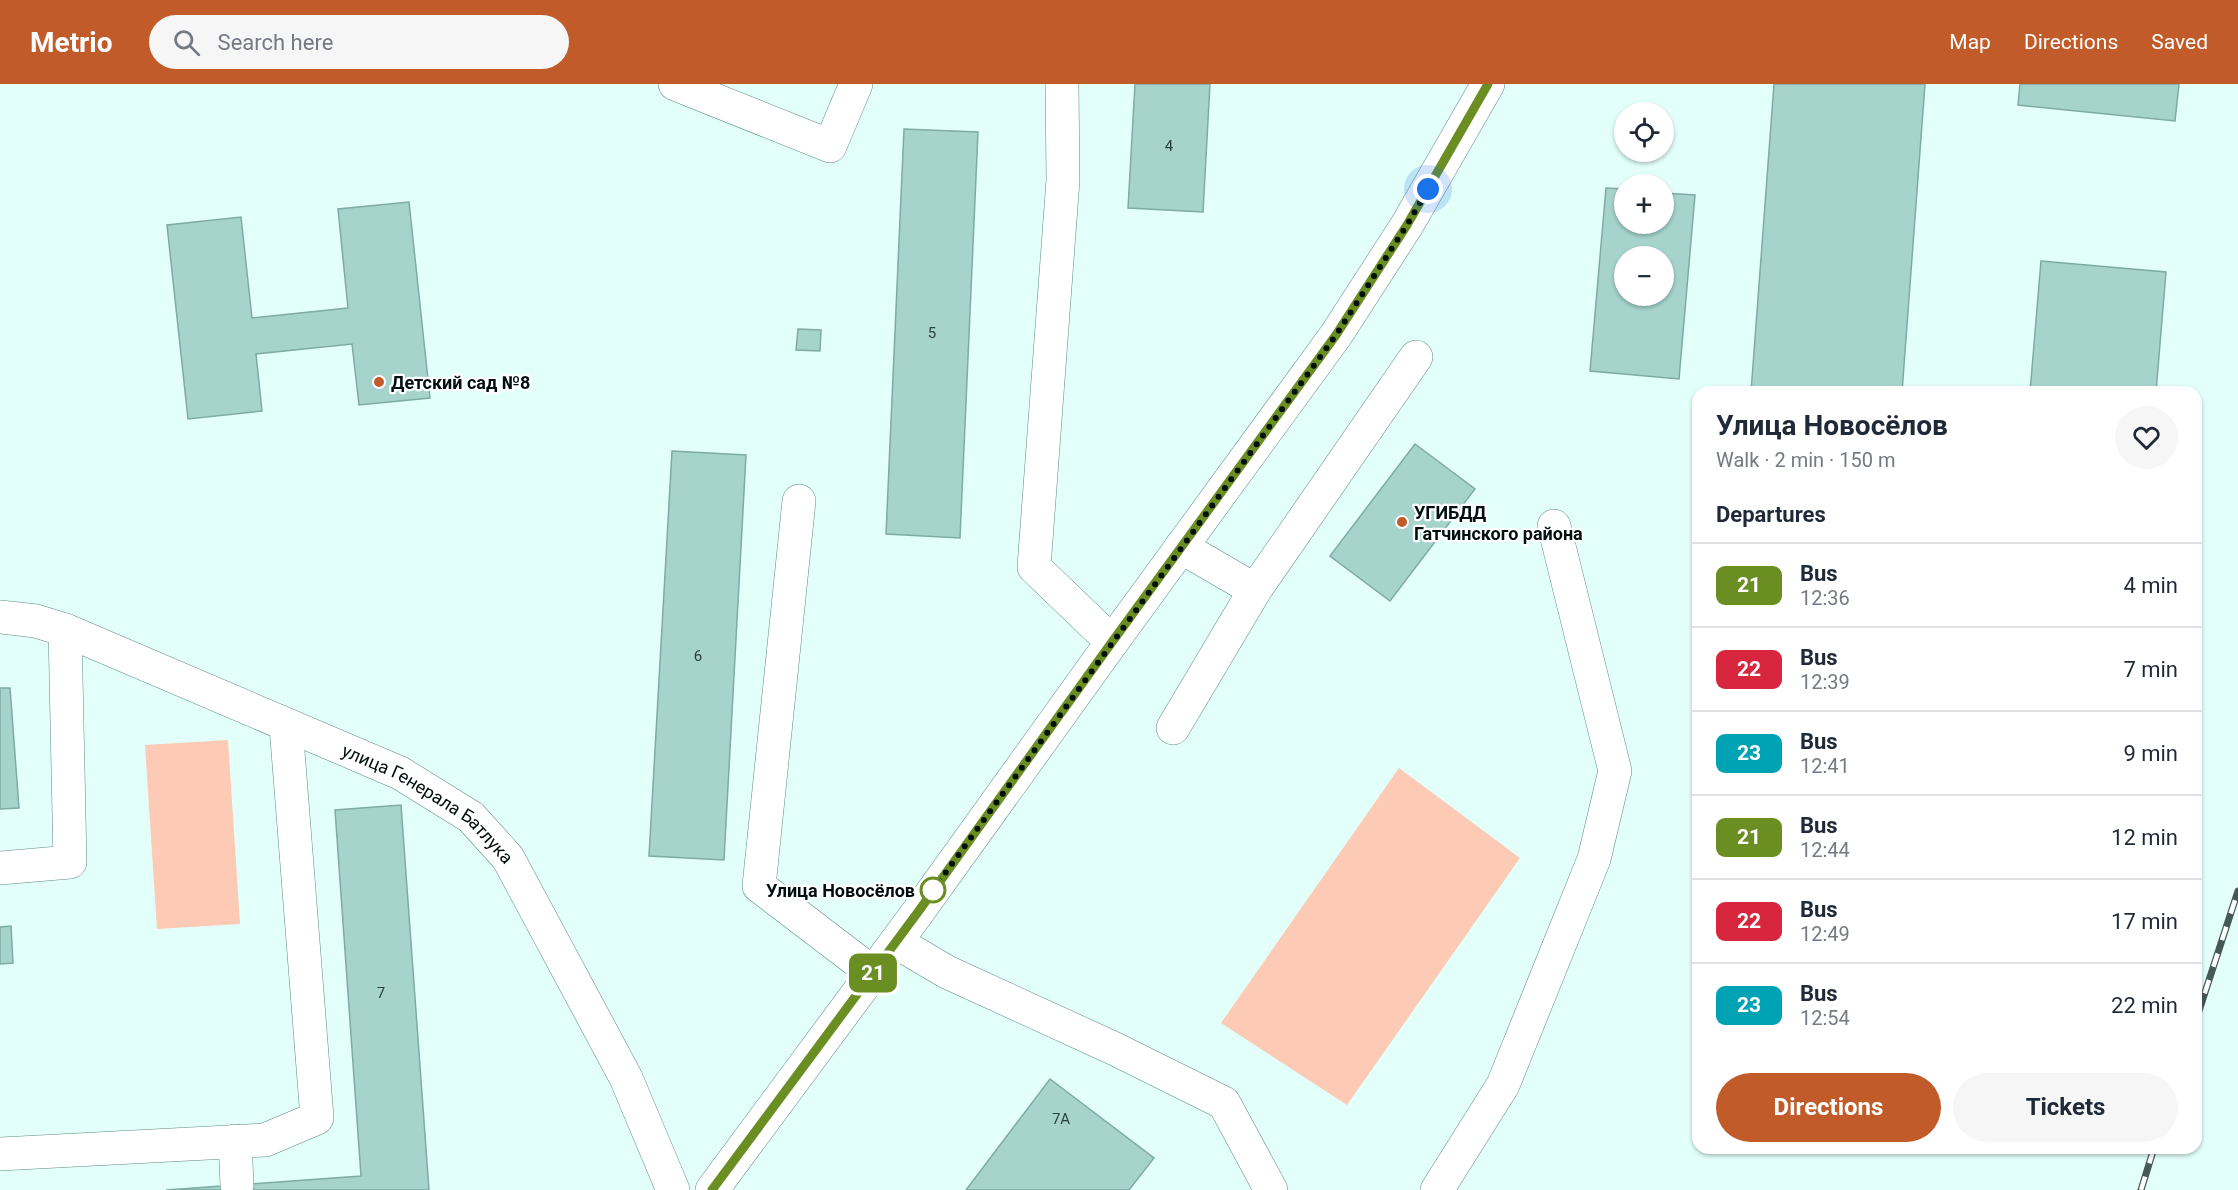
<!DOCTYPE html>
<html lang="en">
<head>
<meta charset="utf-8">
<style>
	body { margin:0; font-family:Roboto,sans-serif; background:#f6f6f7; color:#1f2937; height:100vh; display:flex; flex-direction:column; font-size:22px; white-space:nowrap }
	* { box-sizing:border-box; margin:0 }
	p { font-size:20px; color:#747a83 }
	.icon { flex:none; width:33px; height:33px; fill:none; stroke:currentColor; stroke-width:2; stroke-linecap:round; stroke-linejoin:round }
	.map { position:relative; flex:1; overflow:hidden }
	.drawer { position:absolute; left:1692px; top:302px; width:510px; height:768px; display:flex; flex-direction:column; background:#fff; border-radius:18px; box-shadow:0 2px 4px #0004 }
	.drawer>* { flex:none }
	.badge { padding:0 12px; border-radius:9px; font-size:21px; line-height:39px }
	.fabs { position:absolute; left:1614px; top:18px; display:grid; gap:12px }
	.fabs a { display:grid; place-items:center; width:60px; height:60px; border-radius:50%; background:#fff; box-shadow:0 2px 4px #0004; font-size:30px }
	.you { position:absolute; width:30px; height:30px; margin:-15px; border:4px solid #fff; border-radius:50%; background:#1a73e8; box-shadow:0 0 0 9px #1a73e833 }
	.map>.badge { position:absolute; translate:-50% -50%; box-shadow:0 0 0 3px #fff }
	h2 { padding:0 24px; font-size:22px; line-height:54px }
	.round { display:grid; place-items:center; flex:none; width:63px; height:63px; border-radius:32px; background:#f6f6f7 }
	.head { display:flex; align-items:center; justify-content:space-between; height:102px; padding:0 24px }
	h1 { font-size:28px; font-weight:700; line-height:45px }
	.primary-button { display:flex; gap:12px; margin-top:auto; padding:12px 24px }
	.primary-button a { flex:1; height:69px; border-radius:36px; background:#c15c2a; color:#fff; font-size:24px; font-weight:700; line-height:69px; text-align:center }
	.primary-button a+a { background:#f6f6f7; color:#1f2937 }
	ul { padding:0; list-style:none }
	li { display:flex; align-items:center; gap:18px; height:84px; padding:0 24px; border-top:2px solid #e0e1e3 }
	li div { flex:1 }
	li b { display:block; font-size:22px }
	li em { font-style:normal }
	li .badge { min-width:66px; font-weight:700; text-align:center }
	header { display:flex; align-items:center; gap:36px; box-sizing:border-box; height:84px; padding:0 30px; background:#c15c2a; color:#fff }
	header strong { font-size:28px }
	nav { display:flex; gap:33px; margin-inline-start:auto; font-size:21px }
	.search { width:420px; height:54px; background:#f6f6f7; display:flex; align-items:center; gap:15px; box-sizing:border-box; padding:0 21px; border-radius:33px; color:#747a83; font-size:22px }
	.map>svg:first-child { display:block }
	.green { fill:#fdcab5 }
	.building { fill:#a6d4cd; stroke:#7eaba4; stroke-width:1.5; fill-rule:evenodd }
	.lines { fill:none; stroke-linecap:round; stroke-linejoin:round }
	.minor-casing { stroke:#5e8a84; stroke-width:34 }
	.minor { stroke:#fff; stroke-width:33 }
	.rail-casing { stroke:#475956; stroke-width:7 }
	.rail { stroke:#fff; stroke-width:4.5; stroke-dasharray:14; stroke-linecap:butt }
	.line-casing { stroke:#fff; stroke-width:14 }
	.line { stroke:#6b8e23; stroke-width:9 }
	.walk { stroke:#010f0d; stroke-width:6; stroke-dasharray:0 10.8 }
	.poi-dot { fill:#c15c2a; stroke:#fff; stroke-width:2 }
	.stop-dot { fill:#fff; stroke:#6b8e23; stroke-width:3 }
	.labels { text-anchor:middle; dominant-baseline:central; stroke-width:4.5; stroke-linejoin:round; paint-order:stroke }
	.number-label { font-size:15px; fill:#2a403d }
	.poi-label { font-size:18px; font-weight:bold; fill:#010f0d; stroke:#fff; text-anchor:start }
	.street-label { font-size:18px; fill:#010f0d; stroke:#fff }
	.stop-label { font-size:18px; font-weight:bold; fill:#010f0d; stroke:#fff; text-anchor:end }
</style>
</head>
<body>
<header>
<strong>Metrio</strong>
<div class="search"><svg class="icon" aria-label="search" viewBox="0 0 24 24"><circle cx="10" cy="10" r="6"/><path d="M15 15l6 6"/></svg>Search here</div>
<nav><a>Map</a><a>Directions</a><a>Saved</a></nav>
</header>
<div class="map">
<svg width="2238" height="1106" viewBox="0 0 2238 1106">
	<rect width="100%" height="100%" fill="#e3fffa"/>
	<path class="green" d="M228 656 240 840 157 845 145 661Z
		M1399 684 1520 774 1347 1021 1221 939Z"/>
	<path class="building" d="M1135 0H1210L1203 128 1128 124Z
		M1774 0H1925L1902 308H1751Z
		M2020 0H2179L2175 37 2018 21Z
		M904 45 978 48 960 454 886 450Z
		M1606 104 1624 105V140H1664V109L1695 111 1679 295 1590 287ZM1624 172H1664V212H1624Z
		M409 118 430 314 359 321 352 260 256 270 262 327 188 335 167 141 241 133 252 234 348 224 338 125Z
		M2041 177 2166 188 2156 308H2030Z
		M798 245 821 246 820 267 796 266Z
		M1415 360 1475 405 1390 517 1330 472Z
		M672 367 746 371 724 776 649 772Z
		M0 604H10L19 724 0 725Z
		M401 721 429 1106H166L361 1092 335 726Z
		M11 842 13 879 0 880V843Z
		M1050 995 1154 1074 1129 1106H966Z"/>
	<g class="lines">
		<defs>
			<g id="minor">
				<path d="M675 0 830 62 856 0"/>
				<path d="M1062 0 1063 96 1034 483 1112 558"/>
				<path d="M799 417 759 802 873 889"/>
				<path d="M1181 463 1255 506 1416 273"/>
				<path id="s1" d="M0 533 36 537 65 546 400 689 471 733 508 774 626 994 673 1106"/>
				<path d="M1173 644 1255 506"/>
				<path d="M0 784 70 778 65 546"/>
				<path d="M896 858 947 888 1113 964 1224 1019 1271 1106"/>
				<path d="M235 1057 237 1101"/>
				<path d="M0 1070 265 1056 317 1034 286 642"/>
				<path d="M712 1106 918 828 1112 558 1336 251 1407 141 1488 0"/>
				<path d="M1437 1106 1503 1001 1594 775 1615 687 1554 442"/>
			</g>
		</defs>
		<use href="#minor" class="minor-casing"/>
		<use href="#minor" class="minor"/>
		<defs>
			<path id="rail" d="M2196 936 2238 807
				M2141 1106 2154 1064"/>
		</defs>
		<use href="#rail" class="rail-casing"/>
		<use href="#rail" class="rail"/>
	</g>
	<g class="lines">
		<defs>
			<path id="line" d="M712 1106 918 828 1112 558 1336 251 1407 141 1488 0"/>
		</defs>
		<use href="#line" class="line-casing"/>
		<use href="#line" class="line"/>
		<path class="walk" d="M933 806 1336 251 1407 141 1428 105"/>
	</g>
	<g class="poi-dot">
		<circle cx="379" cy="298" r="6"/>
		<circle cx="1402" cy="438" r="6"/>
	</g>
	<circle class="stop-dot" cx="933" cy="806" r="12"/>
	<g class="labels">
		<g class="number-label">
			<text x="1169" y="62">4</text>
			<text x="932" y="249">5</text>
			<text x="698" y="572">6</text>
			<text x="381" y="909">7</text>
			<text x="1061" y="1035">7А</text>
		</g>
		<g class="poi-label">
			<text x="391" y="298">Детский сад №8</text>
			<text x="1414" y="428">УГИБДД<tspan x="1414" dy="21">Гатчинского района</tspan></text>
		</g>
		<g class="street-label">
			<text stroke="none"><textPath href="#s1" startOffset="471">улица Генерала Батлука</textPath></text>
		</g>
		<g class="stop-label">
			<text x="915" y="806">Улица Новосёлов</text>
		</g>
	</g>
</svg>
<div class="fabs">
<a><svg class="icon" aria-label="locate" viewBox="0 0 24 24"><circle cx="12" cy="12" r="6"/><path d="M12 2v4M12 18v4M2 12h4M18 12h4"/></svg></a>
<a>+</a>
<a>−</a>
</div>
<div class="you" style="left:1428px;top:105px"></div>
<b class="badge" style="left:873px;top:889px;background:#6b8e23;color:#fff">21</b>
<section class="drawer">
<div class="head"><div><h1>Улица Новосёлов</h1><p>Walk · 2 min · 150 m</p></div><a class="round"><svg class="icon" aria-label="heart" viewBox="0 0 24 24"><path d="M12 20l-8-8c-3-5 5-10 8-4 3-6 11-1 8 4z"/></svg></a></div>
<h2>Departures</h2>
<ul>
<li><span class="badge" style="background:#6b8e23;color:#fff">21</span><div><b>Bus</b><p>12:36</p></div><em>4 min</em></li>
<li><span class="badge" style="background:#d7263d;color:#fff">22</span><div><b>Bus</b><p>12:39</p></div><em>7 min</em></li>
<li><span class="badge" style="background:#00a3b4;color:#fff">23</span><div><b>Bus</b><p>12:41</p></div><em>9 min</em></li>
<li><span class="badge" style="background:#6b8e23;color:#fff">21</span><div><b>Bus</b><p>12:44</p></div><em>12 min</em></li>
<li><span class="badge" style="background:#d7263d;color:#fff">22</span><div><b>Bus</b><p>12:49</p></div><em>17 min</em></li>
<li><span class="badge" style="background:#00a3b4;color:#fff">23</span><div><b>Bus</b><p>12:54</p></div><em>22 min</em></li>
</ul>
<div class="primary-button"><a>Directions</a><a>Tickets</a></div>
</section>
</div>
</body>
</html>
